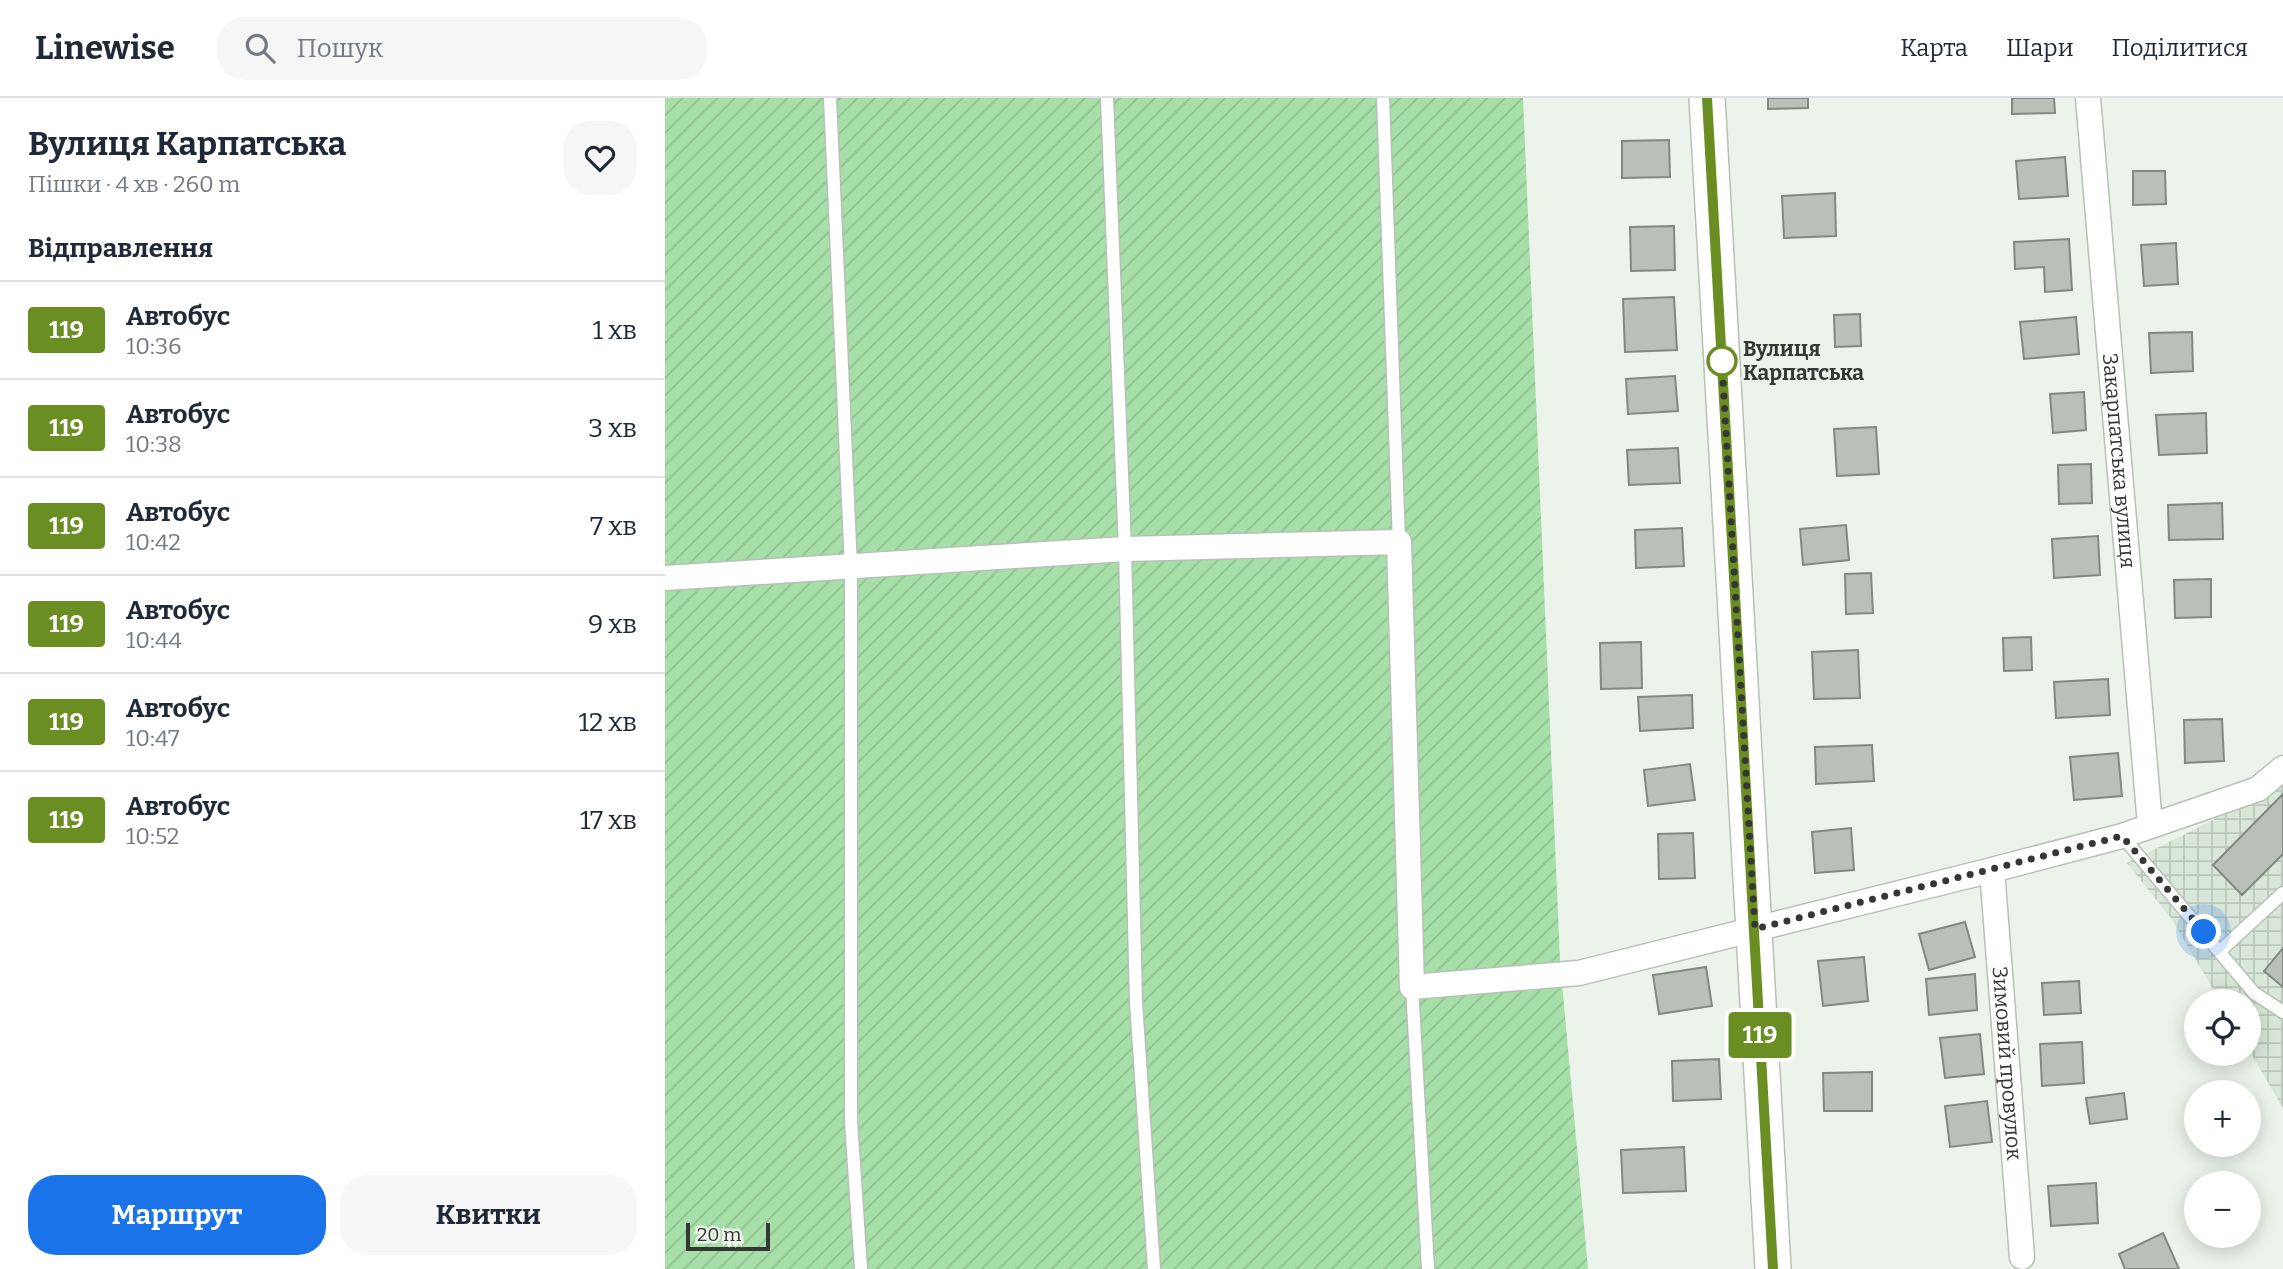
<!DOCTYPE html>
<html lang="uk">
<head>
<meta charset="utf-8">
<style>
	body { margin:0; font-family:Bitter,serif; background:#f6f6f7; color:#1f2937; height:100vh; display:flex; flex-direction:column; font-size:26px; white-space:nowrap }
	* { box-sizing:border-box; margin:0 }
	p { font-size:23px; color:#747a83 }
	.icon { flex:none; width:38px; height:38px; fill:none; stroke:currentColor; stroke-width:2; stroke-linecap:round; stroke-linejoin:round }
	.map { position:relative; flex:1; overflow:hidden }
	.sheet { display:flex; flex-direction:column; background:#fff; width:665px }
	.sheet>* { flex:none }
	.badge { padding:0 14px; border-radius:5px; font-size:24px; line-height:46px }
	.tools { position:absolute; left:1519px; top:891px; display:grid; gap:14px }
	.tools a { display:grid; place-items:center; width:77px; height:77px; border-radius:50%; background:#fff; box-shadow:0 4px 18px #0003; font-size:35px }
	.scale { position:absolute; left:21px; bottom:18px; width:84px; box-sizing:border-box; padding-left:7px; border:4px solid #343734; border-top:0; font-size:19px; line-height:24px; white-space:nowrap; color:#343734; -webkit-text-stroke:5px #ebf3eb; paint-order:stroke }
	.you { position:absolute; width:35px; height:35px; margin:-18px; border:5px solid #fff; border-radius:50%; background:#1a73e8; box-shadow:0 0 0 10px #1a73e833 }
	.map>.badge { position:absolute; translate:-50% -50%; box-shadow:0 0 0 4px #fff }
	h2 { padding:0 28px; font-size:26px; line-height:63px }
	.round { display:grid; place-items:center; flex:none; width:74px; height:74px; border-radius:28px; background:#f6f6f7 }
	.summary { display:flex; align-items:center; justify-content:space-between; height:119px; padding:0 28px }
	h1 { font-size:33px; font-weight:700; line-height:52px }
	.button { display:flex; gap:14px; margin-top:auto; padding:14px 28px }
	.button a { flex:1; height:80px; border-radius:28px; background:#1a73e8; color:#fff; font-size:28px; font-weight:700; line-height:80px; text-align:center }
	.button a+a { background:#f6f6f7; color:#1f2937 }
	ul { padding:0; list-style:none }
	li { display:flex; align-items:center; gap:21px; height:98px; padding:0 28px; border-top:2px solid #e0e1e3 }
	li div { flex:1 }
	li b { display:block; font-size:26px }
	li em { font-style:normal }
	li .badge { min-width:77px; font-weight:700; text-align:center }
	header { display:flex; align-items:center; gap:42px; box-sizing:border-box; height:98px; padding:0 35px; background:#fff; border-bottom:2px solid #e0e1e3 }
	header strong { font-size:33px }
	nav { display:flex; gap:38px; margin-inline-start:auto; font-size:24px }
	.search { width:490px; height:63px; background:#f6f6f7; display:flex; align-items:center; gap:18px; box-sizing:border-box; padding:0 24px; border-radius:28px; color:#747a83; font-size:26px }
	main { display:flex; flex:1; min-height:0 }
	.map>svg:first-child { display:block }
	.industrial { fill:url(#industrial-grid) }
	.garden { fill:url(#garden-furrows) }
	.building { fill:#b8c0b8; stroke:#818981; stroke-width:2 }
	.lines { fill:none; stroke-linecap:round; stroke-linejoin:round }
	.lane-casing { stroke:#b8c0b8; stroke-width:15 }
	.street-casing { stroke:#b8c0b8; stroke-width:27 }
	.secondary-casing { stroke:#b8c0b8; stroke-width:38 }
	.lane { stroke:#fff; stroke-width:12 }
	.street { stroke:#fff; stroke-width:24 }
	.secondary { stroke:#fff; stroke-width:35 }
	.line-casing { stroke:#fff; stroke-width:16 }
	.line { stroke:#6b8e23; stroke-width:10 }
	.walk { stroke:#343734; stroke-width:7; stroke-dasharray:0 12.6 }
	.stop-dot { fill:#fff; stroke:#6b8e23; stroke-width:3.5 }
	.labels { text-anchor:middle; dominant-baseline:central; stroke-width:5; stroke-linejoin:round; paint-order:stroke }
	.stop-label { font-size:21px; font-weight:bold; fill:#343734; stroke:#ebf3eb; text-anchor:start }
	.street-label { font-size:21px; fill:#343734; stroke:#ebf3eb }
</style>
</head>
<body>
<header>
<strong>Linewise</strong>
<div class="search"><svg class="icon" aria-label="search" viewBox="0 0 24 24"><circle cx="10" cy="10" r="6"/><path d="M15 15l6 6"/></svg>Пошук</div>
<nav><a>Карта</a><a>Шари</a><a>Поділитися</a></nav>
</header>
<main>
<section class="sheet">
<div class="summary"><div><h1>Вулиця Карпатська</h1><p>Пішки · 4 хв · 260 m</p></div><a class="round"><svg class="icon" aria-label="heart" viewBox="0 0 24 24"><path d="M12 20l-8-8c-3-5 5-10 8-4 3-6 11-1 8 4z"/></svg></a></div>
<h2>Відправлення</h2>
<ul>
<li><span class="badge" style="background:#6b8e23;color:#fff">119</span><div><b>Автобус</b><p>10:36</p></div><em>1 хв</em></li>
<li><span class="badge" style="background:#6b8e23;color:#fff">119</span><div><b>Автобус</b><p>10:38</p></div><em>3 хв</em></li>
<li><span class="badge" style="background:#6b8e23;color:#fff">119</span><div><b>Автобус</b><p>10:42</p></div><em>7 хв</em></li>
<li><span class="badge" style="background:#6b8e23;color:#fff">119</span><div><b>Автобус</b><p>10:44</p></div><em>9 хв</em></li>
<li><span class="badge" style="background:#6b8e23;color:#fff">119</span><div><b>Автобус</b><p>10:47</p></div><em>12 хв</em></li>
<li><span class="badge" style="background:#6b8e23;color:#fff">119</span><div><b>Автобус</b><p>10:52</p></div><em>17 хв</em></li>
</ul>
<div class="button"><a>Маршрут</a><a>Квитки</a></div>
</section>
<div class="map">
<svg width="1618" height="1171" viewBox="0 0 1618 1171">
	<defs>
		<pattern id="industrial-grid" width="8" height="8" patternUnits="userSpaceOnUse" patternTransform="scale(1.75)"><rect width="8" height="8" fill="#d9e7d9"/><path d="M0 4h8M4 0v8" fill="none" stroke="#bbc7bb"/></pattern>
		<pattern id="garden-furrows" width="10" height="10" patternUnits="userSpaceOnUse" patternTransform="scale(1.75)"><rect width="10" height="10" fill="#a6dfa7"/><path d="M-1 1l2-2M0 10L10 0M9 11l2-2" fill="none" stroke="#90c090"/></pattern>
	</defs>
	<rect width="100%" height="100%" fill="#ebf3eb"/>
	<path class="industrial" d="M1618 681V1010L1584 952V903H1555L1506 820 1462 765 1602 695Z"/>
	<path class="garden" d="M0 0H858L895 863 923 1171H0Z"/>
	<path class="building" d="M1103 0H1143V10L1103 11Z
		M1347 0H1389L1390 15 1347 16Z
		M1004 42 1005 79 957 80V43Z
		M1400 59 1403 98 1354 101 1351 63Z
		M1468 73H1500L1501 106 1468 107Z
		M1170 95 1171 138 1119 140 1117 98Z
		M1009 128 1010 172 966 173 965 129Z
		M1404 141 1407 192 1380 194 1379 169 1350 171 1349 144Z
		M1511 145 1513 186 1479 188 1476 147Z
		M1009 199 1012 252 960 254 958 201Z
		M1195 216 1196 248 1170 249 1169 217Z
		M1411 219 1414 256 1359 261 1355 224Z
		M1527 234 1528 273 1486 275 1484 235Z
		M1010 278 1013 313 963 316 961 281Z
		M1419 294 1421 332 1388 335 1385 296Z
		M1541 315 1542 355 1494 357 1491 317Z
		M1211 329 1214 376 1172 378 1169 331Z
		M1013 350 1015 385 964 387 962 352Z
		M1426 366 1427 405 1394 406 1393 367Z
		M1557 405 1558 441 1504 442 1503 407Z
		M1181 427 1184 462 1138 467 1135 431Z
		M1017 430 1019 468 971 470 970 432Z
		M1433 438 1435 477 1389 480 1387 441Z
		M1206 475 1208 515 1181 516 1180 476Z
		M1546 481V519L1510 520 1509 482Z
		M1366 539 1367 572 1339 573 1338 540Z
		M976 544 977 590 936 591 935 545Z
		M1193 552 1195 600 1149 601 1147 554Z
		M1443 581 1445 617 1391 620 1389 584Z
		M1027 597 1028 630 975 633 973 599Z
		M1557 621 1559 663 1520 665 1519 622Z
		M1207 647 1209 683 1151 686 1150 649Z
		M1453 655 1457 698 1409 702 1405 659Z
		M1025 666 1030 702 983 708 979 672Z
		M1618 696V756L1577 797 1548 767Z
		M1186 730 1189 772 1150 775 1147 734Z
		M1028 735 1030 780 994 781 993 736Z
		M1300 824 1310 859 1264 872 1254 836Z
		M1618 850V889L1599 873Z
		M1199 859 1203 903 1158 908 1153 863Z
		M1041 869 1047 908 994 916 988 877Z
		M1310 876 1312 912 1264 917 1261 881Z
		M1414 883 1416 915 1379 917 1377 885Z
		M1315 936 1319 976 1280 980 1275 940Z
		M1417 944 1419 985 1377 988 1375 946Z
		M1054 961 1056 1001 1008 1003 1007 963Z
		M1207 974V1013H1159L1158 975Z
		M1459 995 1462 1021 1425 1026 1421 1000Z
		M1322 1003 1327 1044 1285 1049 1280 1008Z
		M1019 1049 1021 1093 958 1095 956 1052Z
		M1431 1085 1433 1125 1386 1128 1383 1088Z
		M1498 1135 1514 1171H1460L1454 1156Z"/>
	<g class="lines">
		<defs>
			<path id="lane" d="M165 0 186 470V1023L196 1171
				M442 0 460 451 471 904 489 1171
				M718 0 734 444
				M1457 738 1589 895 1618 914
				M1555 853 1618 795
				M747 889 763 1171"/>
			<g id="street">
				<path id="s1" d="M1423 0 1485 727"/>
				<path d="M0 480 460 451 734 444 747 889 914 875 1327 772 1457 738 1593 691 1618 670"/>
				<path id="s2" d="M1327 772 1357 1159"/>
			</g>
			<path id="secondary" d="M1042 0 1108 1171"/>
		</defs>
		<use href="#lane" class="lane-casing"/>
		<use href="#street" class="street-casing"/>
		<use href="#secondary" class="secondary-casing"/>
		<use href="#lane" class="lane"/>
		<use href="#street" class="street"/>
		<use href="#secondary" class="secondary"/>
	</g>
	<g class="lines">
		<defs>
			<path id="line" d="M1042 0 1108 1171"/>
		</defs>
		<use href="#line" class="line-casing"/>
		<use href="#line" class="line"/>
		<path class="walk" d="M1057 263 1056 249 1090 831 1457 738 1539 834"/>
	</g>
	<circle class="stop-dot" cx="1057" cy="263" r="14"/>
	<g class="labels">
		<g class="stop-label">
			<text x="1078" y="251">Вулиця<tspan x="1078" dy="24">Карпатська</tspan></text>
		</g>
		<g class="street-label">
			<text stroke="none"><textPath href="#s1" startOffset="364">Закарпатська вулиця</textPath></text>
			<text stroke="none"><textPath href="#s2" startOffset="194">Зимовий провулок</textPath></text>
		</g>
	</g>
</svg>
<div class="tools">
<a><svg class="icon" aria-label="locate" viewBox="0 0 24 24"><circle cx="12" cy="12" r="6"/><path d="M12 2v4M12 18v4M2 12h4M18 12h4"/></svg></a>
<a>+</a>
<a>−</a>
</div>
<div class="scale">20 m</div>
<div class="you" style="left:1539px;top:834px"></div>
<b class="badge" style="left:1095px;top:937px;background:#6b8e23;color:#fff">119</b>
</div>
</main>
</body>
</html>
